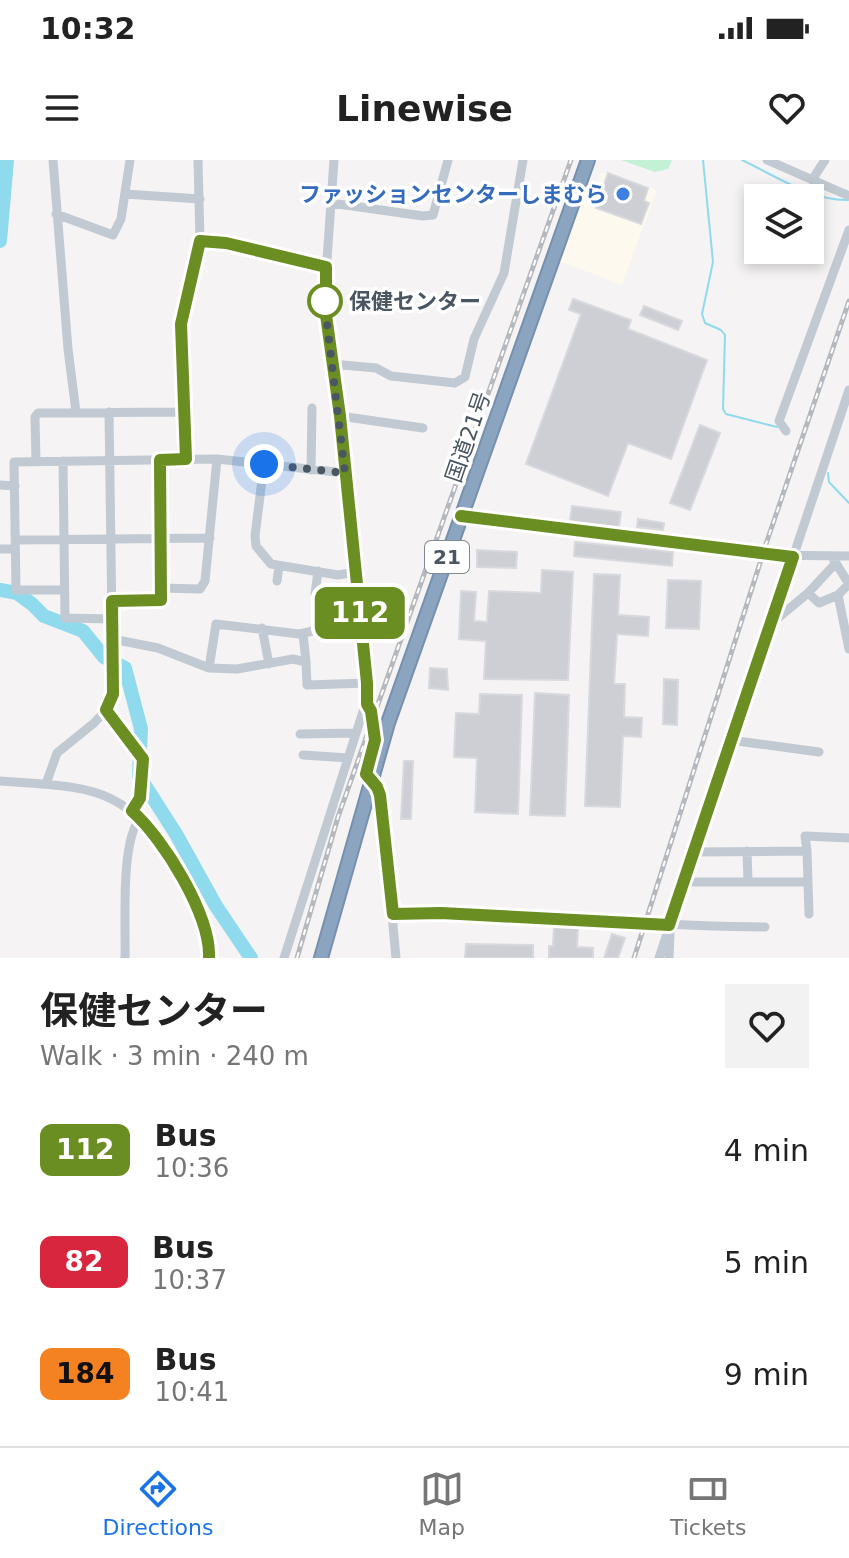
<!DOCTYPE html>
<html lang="en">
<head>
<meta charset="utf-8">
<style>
	body { margin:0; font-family:"DejaVu Sans","Noto Sans JP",sans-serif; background:#f2f2f2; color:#222; height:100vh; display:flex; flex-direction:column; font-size:30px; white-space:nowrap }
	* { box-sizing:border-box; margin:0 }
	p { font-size:26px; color:#767676 }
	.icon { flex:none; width:44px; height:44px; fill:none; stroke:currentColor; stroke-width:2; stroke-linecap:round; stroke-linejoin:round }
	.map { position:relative; height:798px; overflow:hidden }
	.drawer { display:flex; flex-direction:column; background:#fff; flex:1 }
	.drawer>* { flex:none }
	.badge { padding:0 16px; border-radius:12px; font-size:28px; line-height:52px }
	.fabs { position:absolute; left:744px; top:24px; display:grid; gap:16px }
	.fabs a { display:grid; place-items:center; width:80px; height:80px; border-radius:0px; background:#fff; box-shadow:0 4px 12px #0003; font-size:40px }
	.you { position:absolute; width:40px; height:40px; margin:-20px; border:6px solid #fff; border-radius:50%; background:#1a73e8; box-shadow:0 0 0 12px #1a73e833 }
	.map>.badge { position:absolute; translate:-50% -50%; box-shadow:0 0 0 4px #fff }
	.round { display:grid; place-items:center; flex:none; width:84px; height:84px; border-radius:0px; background:#f2f2f2 }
	.headline { display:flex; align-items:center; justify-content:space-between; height:136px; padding:0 40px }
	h1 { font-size:38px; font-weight:700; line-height:60px }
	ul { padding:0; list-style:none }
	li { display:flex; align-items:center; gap:24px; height:112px; padding:0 40px }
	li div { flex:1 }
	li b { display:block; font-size:30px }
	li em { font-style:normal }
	li .badge { min-width:88px; font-weight:700; text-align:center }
	.status { display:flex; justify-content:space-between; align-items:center; height:56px; padding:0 40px; background:#fff; direction:ltr }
	.status svg { height:22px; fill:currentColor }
	header { display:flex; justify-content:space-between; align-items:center; height:104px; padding:0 40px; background:#fff; font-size:36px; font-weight:700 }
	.menu { display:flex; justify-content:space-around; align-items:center; height:112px; border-top:2px solid #e0e0e0; background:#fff; font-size:22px; color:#767676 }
	.menu a { display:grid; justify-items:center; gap:4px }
	.menu .active { color:#1a73e8 }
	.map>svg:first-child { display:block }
	.commercial { fill:#fdf9ef }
	.green { fill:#c3f1d5 }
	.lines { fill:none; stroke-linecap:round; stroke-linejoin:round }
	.stream { stroke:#90daee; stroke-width:2 }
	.river { stroke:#90daee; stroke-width:14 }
	.building { fill:#cdcfd5; stroke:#d7d9de; stroke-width:2 }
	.highway-casing { stroke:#7690ad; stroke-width:16 }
	.minor { stroke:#c1cad2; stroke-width:9 }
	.highway { stroke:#8ba5c1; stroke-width:12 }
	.rail-casing { stroke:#b5b8bd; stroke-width:5 }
	.rail { stroke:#fff; stroke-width:2; stroke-dasharray:6; stroke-linecap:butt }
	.line-casing { stroke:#fff; stroke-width:18 }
	.line { stroke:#6b8e23; stroke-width:12 }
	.walk { stroke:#4a5661; stroke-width:8; stroke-dasharray:0 14.4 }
	.shop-dot { fill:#3f7fe0; stroke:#fff; stroke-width:3 }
	.stop-dot { fill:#fff; stroke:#6b8e23; stroke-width:4 }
	.labels { text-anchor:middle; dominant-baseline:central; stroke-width:7; stroke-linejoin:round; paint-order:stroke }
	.shield { fill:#fff; stroke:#808990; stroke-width:2 }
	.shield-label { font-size:20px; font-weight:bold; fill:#4a5661 }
	.shop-label { font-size:22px; font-weight:bold; fill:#366cbe; stroke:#fff; text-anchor:end }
	.stop-label { font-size:22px; font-weight:bold; fill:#4a5661; stroke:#fff; text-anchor:start }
	.street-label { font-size:22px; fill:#4a5661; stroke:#fff }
</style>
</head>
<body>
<div class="status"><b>10:32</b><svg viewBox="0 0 49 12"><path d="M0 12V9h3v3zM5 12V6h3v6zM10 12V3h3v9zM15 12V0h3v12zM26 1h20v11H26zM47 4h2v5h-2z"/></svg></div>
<header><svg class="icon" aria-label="menu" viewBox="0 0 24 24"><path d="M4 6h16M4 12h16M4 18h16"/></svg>Linewise<svg class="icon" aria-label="heart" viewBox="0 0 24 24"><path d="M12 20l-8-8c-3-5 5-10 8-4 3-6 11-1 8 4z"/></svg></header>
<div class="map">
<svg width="849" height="798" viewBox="0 0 849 798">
	<rect width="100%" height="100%" fill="#f5f3f3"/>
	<path class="commercial" d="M600 13H612L657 30 622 125 559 101 581 38H597Z"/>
	<path class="green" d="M621 0H672L668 9 655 12Z"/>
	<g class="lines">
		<path class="stream" d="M703 0 713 102 702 154 705 163 721 170 725 175 723 249 726 254 777 267
			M742 0C774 15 812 41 848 40
			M828 313 829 322 849 343"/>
		<path class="river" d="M0 81 7 0
			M0 430 17 433 32 444 44 456 83 471 104 497 125 508 141 569 139 616 176 674 216 746 251 798"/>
	</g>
	<path class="building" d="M608 13 648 28 644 41 649 43 641 64 596 48Z
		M573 139 631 160 628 169 707 200 671 299 628 283 608 336 526 304 581 154 569 150Z
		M644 146 682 161 678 170 640 155Z
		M700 265 720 273 690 350 670 343Z
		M572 346 621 352 619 367 570 361Z
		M638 359 664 363 663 370 637 367Z
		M575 382 673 392 672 406 574 396Z
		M477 390 517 392 516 408 477 407Z
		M542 410 573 412 568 520 484 519 486 481 459 479 461 431 476 432 474 461 487 462 489 431 541 433Z
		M594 414 620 415 618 455 649 457 648 476 617 474 614 524H625L624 557 642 558 641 577 623 576 620 647 585 646Z
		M668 420 701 421 699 469 666 468Z
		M430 508 447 509 448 530 429 528Z
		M664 519 678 520 677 565 663 564Z
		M535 533 569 535 565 656 530 655Z
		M480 534 522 535 518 654 475 652 477 598 454 597 456 553 479 554Z
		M404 601H413L411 659H401Z
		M554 767 578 768 577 787 593 788V798H549V786H553Z
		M612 774 625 778 618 798H604Z
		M466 784 533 785V798H465Z"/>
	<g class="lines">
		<defs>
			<path id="highway" d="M321 798 388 563 588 0"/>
		</defs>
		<use href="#highway" class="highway-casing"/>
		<path class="minor" d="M53 0 68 189 76 252
			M767 0 849 36
			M812 20 825 0
			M125 34 200 39
			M331 43 423 56 433 55 448 0
			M56 54 113 75 121 59 130 0
			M200 81 226 83 326 107
			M332 204 376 208 391 216 455 223 465 217 474 179 504 113 523 0
			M340 256 423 268
			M786 271 779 261 849 70
			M186 299 181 164 200 81 198 0
			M36 301 35 257 38 253 184 252
			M63 301 65 458 112 459
			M264 304 255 376 256 386 271 404 338 415 355 412
			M311 310 312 248
			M0 325 15 326
			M461 356 760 395 849 396
			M15 380 210 378
			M0 389H15
			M832 397 849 424 838 435 849 489
			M277 421 279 406
			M161 428 200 429 205 421 217 299
			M64 430H16L14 302 217 299 345 313
			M808 433 819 443 838 435
			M315 434 318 411
			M112 441 161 440 160 300
			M772 460 778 458 808 433 835 404
			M262 468 269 504
			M303 474 306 502
			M112 479 158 488 209 508 216 464 299 474 360 461
			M209 508 237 509 293 499 306 502 307 525 367 523
			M367 544C380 570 371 588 366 614L377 627 382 646 396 798
			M106 550 143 599 140 638 132 651
			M300 574 356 573
			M730 580 819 592
			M303 595 348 598
			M0 621C100 628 128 625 181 718 196 744 210 767 209 798
			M46 624 57 593 94 563 106 550 113 534 109 252
			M747 691 748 722
			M807 691 809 754
			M693 692 807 691 805 676 849 678
			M683 722H806
			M393 754C517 751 641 767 765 767
			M125 798C126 765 120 683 140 658
			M284 798 368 536 340 256 326 155 325 128 334 0
			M659 798 849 230
			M669 798 670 773"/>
		<use href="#highway" class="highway"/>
		<defs>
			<path id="rail" d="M297 798 338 657 571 0
				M634 798 767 381 849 141"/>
		</defs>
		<use href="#rail" class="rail-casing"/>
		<use href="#rail" class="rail"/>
	</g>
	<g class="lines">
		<defs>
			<path id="line" d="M209 798C211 756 164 679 132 651L140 638 143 599 106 550 113 534 112 441 161 440 160 300 186 299 181 164 200 81 226 83 326 107V155L340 256 367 523V544L371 551 375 580 366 614 377 627 380 635 393 754 441 753 669 765 793 397 461 356"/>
		</defs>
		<use href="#line" class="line-casing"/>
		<use href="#line" class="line"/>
		<path class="walk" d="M264 304 345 313 326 155 325 128V141"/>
	</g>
	<circle class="shop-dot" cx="623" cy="34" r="8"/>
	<circle class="stop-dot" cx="325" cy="141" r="16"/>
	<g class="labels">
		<rect class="shield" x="425" y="381" width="44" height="32" rx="6"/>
		<g class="shield-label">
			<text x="447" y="397">21</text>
		</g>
		<g class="shop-label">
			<text x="607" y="34">ファッションセンターしまむら</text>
		</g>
		<g class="stop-label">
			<text x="349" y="141">保健センター</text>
		</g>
		<g class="street-label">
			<text transform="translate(468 277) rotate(-71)">国道21号</text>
		</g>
	</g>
</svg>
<div class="fabs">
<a><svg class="icon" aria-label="layers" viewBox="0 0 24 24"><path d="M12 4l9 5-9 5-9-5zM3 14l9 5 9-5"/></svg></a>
</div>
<div class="you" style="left:264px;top:304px"></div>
<b class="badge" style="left:360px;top:453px;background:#6b8e23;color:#fff">112</b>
</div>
<section class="drawer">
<div class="headline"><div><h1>保健センター</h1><p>Walk · 3 min · 240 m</p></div><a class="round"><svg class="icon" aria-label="heart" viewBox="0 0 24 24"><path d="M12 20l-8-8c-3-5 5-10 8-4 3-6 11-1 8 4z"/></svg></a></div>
<ul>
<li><span class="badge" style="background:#6b8e23;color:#fff">112</span><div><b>Bus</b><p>10:36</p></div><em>4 min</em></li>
<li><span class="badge" style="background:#d7263d;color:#fff">82</span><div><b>Bus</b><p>10:37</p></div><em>5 min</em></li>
<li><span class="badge" style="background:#f58220;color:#111">184</span><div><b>Bus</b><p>10:41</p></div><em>9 min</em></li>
</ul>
</section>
<nav class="menu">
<a class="active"><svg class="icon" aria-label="directions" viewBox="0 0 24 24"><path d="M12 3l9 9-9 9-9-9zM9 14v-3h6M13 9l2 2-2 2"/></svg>Directions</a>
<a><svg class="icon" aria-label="map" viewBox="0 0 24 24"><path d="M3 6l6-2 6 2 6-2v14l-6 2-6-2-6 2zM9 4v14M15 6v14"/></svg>Map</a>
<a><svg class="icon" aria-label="tickets" viewBox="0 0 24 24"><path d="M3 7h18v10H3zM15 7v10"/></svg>Tickets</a>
</nav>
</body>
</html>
